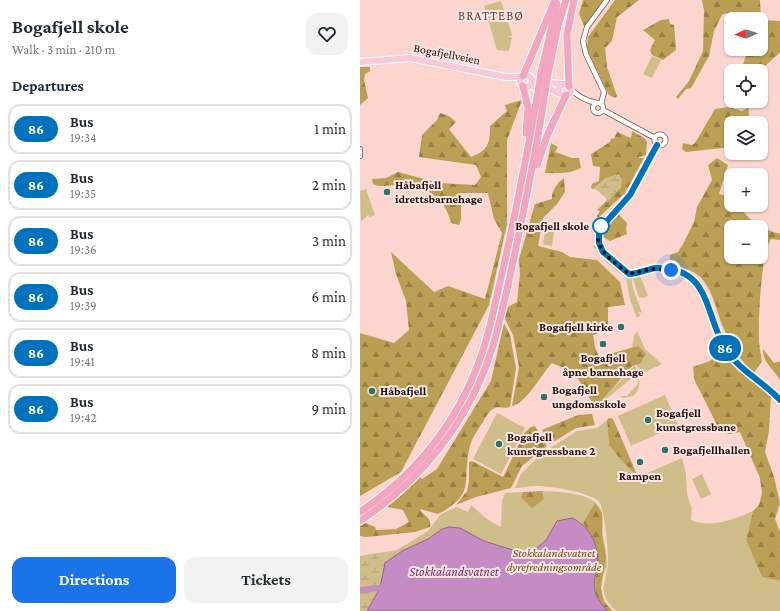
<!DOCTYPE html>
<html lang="en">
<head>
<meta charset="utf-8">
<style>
	body { margin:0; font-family:"Crimson Pro",serif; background:#f2f2f3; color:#1f2937; height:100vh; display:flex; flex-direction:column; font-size:15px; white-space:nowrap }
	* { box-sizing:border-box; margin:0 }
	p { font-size:13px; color:#747a83 }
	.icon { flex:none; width:22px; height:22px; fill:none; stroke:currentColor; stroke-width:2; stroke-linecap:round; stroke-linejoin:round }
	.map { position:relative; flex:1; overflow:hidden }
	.details { display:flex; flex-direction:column; background:#fff; width:360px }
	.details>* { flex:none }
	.badge { padding:0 8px; border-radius:13px; font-size:14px; line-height:26px }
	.needle { width:26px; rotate:266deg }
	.tools { position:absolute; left:364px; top:12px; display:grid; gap:8px }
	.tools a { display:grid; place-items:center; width:44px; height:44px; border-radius:8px; background:#fff; box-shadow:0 1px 3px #0004; font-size:20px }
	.you { position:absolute; width:20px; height:20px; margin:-10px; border:3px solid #fff; border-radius:50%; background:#1a73e8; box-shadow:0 0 0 6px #1a73e833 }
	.map>.badge { position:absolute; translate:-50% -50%; box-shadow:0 0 0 2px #fff }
	h2 { padding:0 12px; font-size:15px; line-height:36px }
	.round { display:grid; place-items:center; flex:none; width:42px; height:42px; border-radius:12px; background:#f2f2f3 }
	.headline { display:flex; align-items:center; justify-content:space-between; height:68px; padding:0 12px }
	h1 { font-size:19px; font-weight:700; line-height:30px }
	.action { display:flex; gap:8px; margin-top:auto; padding:8px 12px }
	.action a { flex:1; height:46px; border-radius:12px; background:#1a73e8; color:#fff; font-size:16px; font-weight:700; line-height:46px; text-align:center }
	.action a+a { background:#f2f2f3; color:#1f2937 }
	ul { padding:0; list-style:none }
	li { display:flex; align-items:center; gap:12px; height:50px; margin:0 8px 6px; padding:0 4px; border:2px solid #e0e1e3; border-radius:12px }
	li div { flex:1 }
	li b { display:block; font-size:15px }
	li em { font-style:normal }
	li .badge { min-width:44px; font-weight:700; text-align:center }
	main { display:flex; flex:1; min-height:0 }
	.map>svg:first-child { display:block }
	.green { fill:#cfbd8a }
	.forest { fill:url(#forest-firs); fill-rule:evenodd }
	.wetland { fill:url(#wetland-marsh) }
	.water { fill:#c48cc3; stroke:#92668c }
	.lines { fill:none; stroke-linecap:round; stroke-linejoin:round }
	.river { stroke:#c48cc3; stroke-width:6 }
	.minor-casing { stroke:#785651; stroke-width:6 }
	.major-casing { stroke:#fff; stroke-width:8 }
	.highway-casing { stroke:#fff; stroke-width:9 }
	.minor { stroke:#fff; stroke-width:4.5 }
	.major { stroke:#f8cad9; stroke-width:6 }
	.highway { stroke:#f3a6bf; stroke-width:7 }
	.highway-bridge-casing { stroke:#fff; stroke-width:9; stroke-linecap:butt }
	.highway-bridge { stroke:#f3a6bf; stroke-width:7 }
	.line-casing { stroke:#fff; stroke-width:9 }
	.line { stroke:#0072bc; stroke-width:6 }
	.walk { stroke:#1c0f0d; stroke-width:4; stroke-dasharray:0 7.2 }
	.poi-dot { fill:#2e746a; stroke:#ffe6e2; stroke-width:1.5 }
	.stop-dot { fill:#fff; stroke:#0072bc; stroke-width:2 }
	.labels { text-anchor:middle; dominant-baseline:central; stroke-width:4; stroke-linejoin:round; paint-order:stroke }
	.street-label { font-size:12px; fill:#1c0f0d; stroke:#ffe6e2 }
	.poi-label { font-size:12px; font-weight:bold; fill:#1c0f0d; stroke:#ffe6e2; text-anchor:start }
	.stop-label { font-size:12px; font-weight:bold; fill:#1c0f0d; stroke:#ffe6e2; text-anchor:end }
	.park-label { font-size:12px; font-style:italic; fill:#655219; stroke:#ffe6e2 }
	.neighbourhood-label { font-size:13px; letter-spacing:1px; fill:#64443f; stroke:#ffe6e2 }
	.water-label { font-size:13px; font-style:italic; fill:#6f2d70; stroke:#ffe6e2 }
</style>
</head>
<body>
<main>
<section class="details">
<div class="headline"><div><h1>Bogafjell skole</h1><p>Walk · 3 min · 210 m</p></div><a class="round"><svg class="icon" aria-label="heart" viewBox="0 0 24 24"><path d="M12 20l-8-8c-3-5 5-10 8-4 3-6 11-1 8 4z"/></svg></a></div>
<h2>Departures</h2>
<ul>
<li><span class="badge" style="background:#0072bc;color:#fff">86</span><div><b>Bus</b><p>19:34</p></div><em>1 min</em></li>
<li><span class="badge" style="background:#0072bc;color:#fff">86</span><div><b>Bus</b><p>19:35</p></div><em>2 min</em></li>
<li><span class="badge" style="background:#0072bc;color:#fff">86</span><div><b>Bus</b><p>19:36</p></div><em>3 min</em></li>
<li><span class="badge" style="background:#0072bc;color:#fff">86</span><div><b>Bus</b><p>19:39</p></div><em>6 min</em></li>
<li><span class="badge" style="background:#0072bc;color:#fff">86</span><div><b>Bus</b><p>19:41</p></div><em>8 min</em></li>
<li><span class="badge" style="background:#0072bc;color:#fff">86</span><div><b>Bus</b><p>19:42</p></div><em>9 min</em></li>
</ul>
<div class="action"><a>Directions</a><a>Tickets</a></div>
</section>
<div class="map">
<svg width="420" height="611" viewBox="0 0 420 611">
	<defs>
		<pattern id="forest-firs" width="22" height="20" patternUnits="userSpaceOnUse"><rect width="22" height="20" fill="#ba9f54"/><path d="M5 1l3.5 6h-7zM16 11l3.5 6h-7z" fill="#968044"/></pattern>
		<pattern id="wetland-marsh" width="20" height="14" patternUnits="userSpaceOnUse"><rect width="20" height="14" fill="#cfbd8a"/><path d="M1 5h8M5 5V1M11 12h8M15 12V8" fill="none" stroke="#b1a176"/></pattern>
	</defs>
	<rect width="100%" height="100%" fill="#fdd5cf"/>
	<path class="green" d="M141 1 151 31 152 36 147 37H152L149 51 137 50 124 6Z
		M292 56 301 60 292 78 283 74Z
		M6 189 15 215 10 217 8 215 1 222 0 191Z
		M186 225 195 226 192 246 183 244Z
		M236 245 247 259 271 278 273 289 283 315 281 312H279L280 316 277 318 270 300 266 278 247 263 233 246Z
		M279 273 288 296 282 298 279 297 273 279Z
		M277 331 285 349 302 364 281 374 277 365 280 364 278 346 272 348 274 336Z
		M275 365C279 374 283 389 273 396 270 397 266 397 263 398L260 396H267L278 384 277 378 275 379 273 377 245 400 252 405 257 401 256 399H258V403C253 407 248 411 241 409L244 408 247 404 243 399Z
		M305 395 318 425 271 446 258 416Z
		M137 413 165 428 141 474 113 459Z
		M247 420 249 445 261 460 278 477 322 458 326 474 327 494 332 509 331 520C349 529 375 519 393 511L386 540 402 577 420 581V611H256C235 591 247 584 248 561 249 553 244 509 240 503 232 492 190 486 176 486 169 486 162 488 155 488L161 474 181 454 217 431 237 428Z
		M342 474 351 494 341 499 332 479Z
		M182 491C198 492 234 492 241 510 244 518 242 527 243 535 244 544 247 553 247 563 247 569 243 574 241 580 239 593 244 602 252 611H0V556L37 550 68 531 81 514 97 507 108 512 111 505C123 515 126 520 141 527L142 501 145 493 163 492 161 497 184 499Z"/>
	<path class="forest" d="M223 0H245L224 26 219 14Z
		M255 0H279L257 17 252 41 245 48 247 67 257 96 255 98 249 95 227 49 228 37Z
		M342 0H400L401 20 420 21V52C417 56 404 66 403 69 402 72 404 78 404 82L401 85V71H381L388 49H401V19H373L367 13 362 15 354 31 349 56 331 88 326 89 318 99 316 97 329 81 343 51 344 10Z
		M309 19 310 24 314 25 316 50 303 60 292 55 290 50 295 40 283 30 301 20Z
		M0 67H10V71L5 74 4 80 8 98 0 105Z
		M162 100 147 140V224L129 305 41 472 0 496V333L34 343 49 330 46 301 36 274 31 252 74 292 88 286 125 299 142 233 134 219 128 193H101V219L99 225 91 223C84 194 63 184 34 185 26 185 21 188 13 184L12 179 26 178 38 172 79 183 115 185 121 177 116 165 59 157 62 135 77 120 80 113 89 116 96 122 89 129 111 157C128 150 130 145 130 126L147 111 145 105Z
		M369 107 382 111 389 107 388 123H371V147L326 152 322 149 323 143 332 145 335 143 355 109Z
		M272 131 284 138 287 142 286 155 279 157V158H284L265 193 238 218 237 216 240 211 237 210 261 187 246 178 233 189 231 188 232 184 239 181 240 167 233 166 231 154 250 142 251 138 254 139 257 132 271 138Z
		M191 143 198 147 195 152 212 158H219L221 168C212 173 195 174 185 173Z
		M357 158 368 165 359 194 371 197V205H379C386 219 405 231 420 234V240L411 239C401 253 398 321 399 340 399 347 401 354 402 361L394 373C380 360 370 345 363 327 356 310 353 288 338 275 330 269 319 267 310 262V255L318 252 323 244 334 222 337 207 352 180 348 165ZM371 227H401V257H371Z
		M204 178 205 192 197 204 183 218 178 246 202 252 210 257 237 260 260 282 265 305 248 307V329L233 335 235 347 239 357 278 346 286 354 280 364 272 366 243 399 248 404 244 408 231 407 233 404 214 372 192 363C182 373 166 404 152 406L159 367 153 335 143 315 144 309 157 302 160 274 159 259 175 204 192 199C191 191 198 182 204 178Z
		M257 213 267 223 266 228 267 234 250 241 241 236 242 228Z
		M144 323 150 335 156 368 150 407C145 409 139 406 135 408 129 410 126 417 123 422 117 431 111 439 109 450 102 483 116 494 78 514L60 509C64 517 72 517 70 527L55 532 6 537 0 536V524L3 522 15 527 16 530 36 529 49 522 43 510 28 507 30 503 59 476 62 479 77 469 131 381Z
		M362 348 380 370 411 394 409 431 405 452 414 477 420 503 415 519 420 532V581L402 577 386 540 393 511 399 505 402 493 400 478 380 432 370 434 360 431 334 379 333 367 350 361Z
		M403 349 414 363 420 361V381C415 369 402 363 403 349Z
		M232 414 235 425 216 428 190 444 182 430 218 415Z
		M249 418 253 419 278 477 261 460 249 445 247 420Z
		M175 426 187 446 162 466 151 488 116 497 96 505 107 491 109 481V462L112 461 143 477 165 432 171 427Z
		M182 491 184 499 172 508 161 497 163 492Z
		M235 503 242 513V535L246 556 241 588 244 602 253 611H248C230 593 236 588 237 566 238 551 231 534 223 523Z"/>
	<path class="wetland" d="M259 174 262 179 261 186 247 203 246 198 237 190 233 189 246 178Z
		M42 551 25 563 20 588 7 611H0V557Z"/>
	<path class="water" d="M212 518C230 526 240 546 237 566 236 574 233 582 235 591 237 599 242 605 248 611H7L20 588 25 563 42 551 68 539 82 529 89 527 100 528 124 541 156 551 170 552 176 549 187 539 197 521Z"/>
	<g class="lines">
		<path class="river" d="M0 590 20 588"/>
		<defs>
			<path id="minor" d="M210 88C217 96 226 101 237 103
				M233 108a5 5 0 1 1 10 0a5 5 0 1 1-10 0Z
				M241 104 244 92 226 54 223 41 227 27 247 0
				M243 110 295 138
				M294.5 140a5.5 5.5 0 1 1 11 0a5.5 5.5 0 1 1-11 0Z
				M297 145C288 162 280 181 268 197 261 206 253 213 245 221 224 243 254 262 269 274 278 274 287 269 296 268 351 267 344 313 365 348 379 371 403 381 420 400
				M0 149V156"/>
			<path id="major" d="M0 62 50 58 146 77H162
				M160 81a6 6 0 1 1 12 0a6 6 0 1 1-12 0Z
				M182 82 202 84
				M199 90a6 6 0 1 1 12 0a6 6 0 1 1-12 0Z
				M169 86 186 87 200 94"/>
			<path id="highway" d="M181 73 197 4
				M188 74 198 26 206 0
				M163 76 195 0
				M163 86 168 108 166 133
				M209 86 207 34 214 0
				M177 165 187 136 206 95
				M0 512C56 474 97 423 120 359 131 329 136 297 144 265 156 210 167 154 177 98
				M0 521C62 480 108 422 131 352 141 321 147 289 154 257 165 205 176 152 184 99"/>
		</defs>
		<use href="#minor" class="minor-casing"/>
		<use href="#major" class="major-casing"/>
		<use href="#highway" class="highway-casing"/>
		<use href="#minor" class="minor"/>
		<use href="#major" class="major"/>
		<use href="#highway" class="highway"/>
		<defs>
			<path id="highway-bridge" d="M177 98 181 73
				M184 99 188 74"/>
		</defs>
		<use href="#highway-bridge" class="highway-bridge-casing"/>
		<use href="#highway-bridge" class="highway-bridge"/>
	</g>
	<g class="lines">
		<defs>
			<path id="line" d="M297 145 270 195 239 230V243L243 252 269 274C278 274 287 269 296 268 351 267 344 313 365 348 379 371 403 381 420 400"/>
		</defs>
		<use href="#line" class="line-casing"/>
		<use href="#line" class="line"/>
		<path class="walk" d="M241 226C229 248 255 262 269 274L291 269 311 270"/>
	</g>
	<g class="poi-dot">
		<circle cx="27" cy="192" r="4"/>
		<circle cx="261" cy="327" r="4"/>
		<circle cx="243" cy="344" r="4"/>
		<circle cx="12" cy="391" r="4"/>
		<circle cx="184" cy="397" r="4"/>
		<circle cx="288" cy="420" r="4"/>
		<circle cx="139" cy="444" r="4"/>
		<circle cx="305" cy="450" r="4"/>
		<circle cx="280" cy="462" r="4"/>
	</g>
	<circle class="stop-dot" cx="241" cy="226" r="8"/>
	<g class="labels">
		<g class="street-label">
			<text transform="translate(87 54) rotate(11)">Bogafjellveien</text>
		</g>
		<g class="poi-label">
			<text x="35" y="185">Håbafjell<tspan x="35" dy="14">idrettsbarnehage</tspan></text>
			<text x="253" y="327" text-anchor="end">Bogafjell kirke</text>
			<text x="243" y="358" text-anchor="middle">Bogafjell<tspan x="243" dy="14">åpne barnehage</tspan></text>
			<text x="192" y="390">Bogafjell<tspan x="192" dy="14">ungdomsskole</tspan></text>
			<text x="20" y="391">Håbafjell</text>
			<text x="296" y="413">Bogafjell<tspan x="296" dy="14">kunstgressbane</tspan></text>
			<text x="147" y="437">Bogafjell<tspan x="147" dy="14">kunstgressbane 2</tspan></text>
			<text x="313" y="450">Bogafjellhallen</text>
			<text x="280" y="476" text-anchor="middle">Rampen</text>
		</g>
		<g class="stop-label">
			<text x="229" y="226">Bogafjell skole</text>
		</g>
		<g class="park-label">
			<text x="194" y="553">Stokkalandsvatnet<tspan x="194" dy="14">dyrefredningsområde</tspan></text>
		</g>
		<g class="neighbourhood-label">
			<text x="131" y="15">BRATTEBØ</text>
		</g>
		<g class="water-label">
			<text x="94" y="571">Stokkalandsvatnet</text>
		</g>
	</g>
</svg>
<div class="tools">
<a><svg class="needle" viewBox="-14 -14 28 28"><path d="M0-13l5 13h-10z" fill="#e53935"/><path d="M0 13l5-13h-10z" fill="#747a83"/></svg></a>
<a><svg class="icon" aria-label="locate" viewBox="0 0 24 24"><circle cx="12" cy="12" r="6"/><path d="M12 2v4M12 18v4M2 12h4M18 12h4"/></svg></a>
<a><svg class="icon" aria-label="layers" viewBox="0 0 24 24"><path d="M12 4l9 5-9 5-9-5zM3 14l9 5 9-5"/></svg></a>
<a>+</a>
<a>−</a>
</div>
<div class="you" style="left:311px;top:270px"></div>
<b class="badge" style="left:365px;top:348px;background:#0072bc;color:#fff">86</b>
</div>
</main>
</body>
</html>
